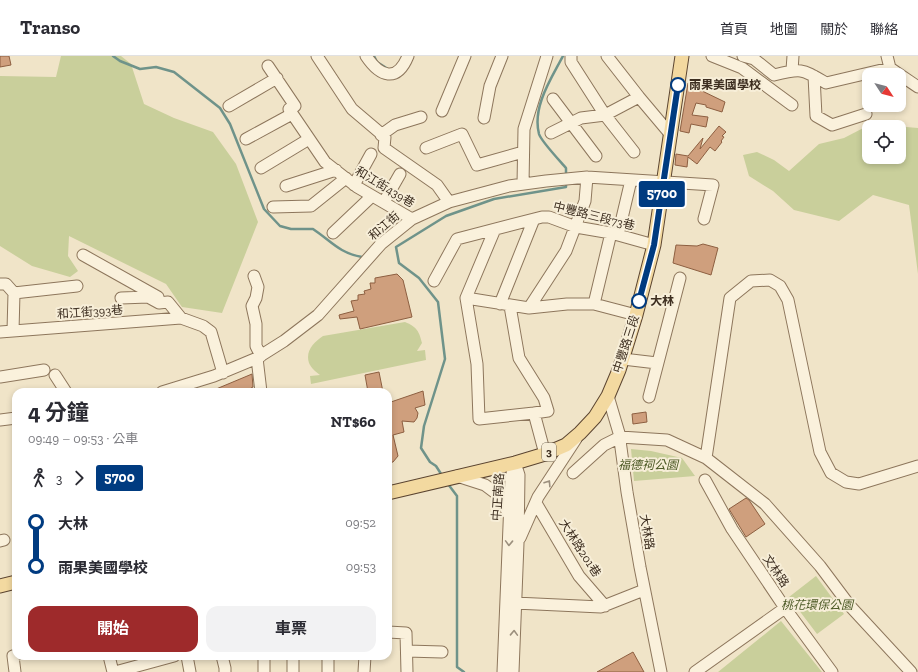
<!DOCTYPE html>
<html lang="zh-TW">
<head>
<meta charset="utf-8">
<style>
	body { margin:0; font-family:"Zilla Slab","Noto Sans TC",serif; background:#f2f2f3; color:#2b2b33; height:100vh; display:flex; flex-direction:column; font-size:15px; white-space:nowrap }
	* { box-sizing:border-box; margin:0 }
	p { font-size:13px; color:#7c7c81 }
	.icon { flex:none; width:22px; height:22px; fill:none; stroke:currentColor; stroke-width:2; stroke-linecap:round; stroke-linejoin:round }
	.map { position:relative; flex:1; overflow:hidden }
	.details { position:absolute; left:12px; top:332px; width:380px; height:272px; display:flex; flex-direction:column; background:#fff; border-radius:12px; box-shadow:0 2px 6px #0003 }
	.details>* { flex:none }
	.badge { padding:0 8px; border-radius:3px; font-size:14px; line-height:26px }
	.needle { width:26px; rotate:126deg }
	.buttons { position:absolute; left:862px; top:12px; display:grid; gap:8px }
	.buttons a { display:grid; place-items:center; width:44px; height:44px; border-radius:8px; background:#fff; box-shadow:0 2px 6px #0003; font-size:20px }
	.map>.badge { position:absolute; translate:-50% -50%; box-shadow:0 0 0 2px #fff }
	.legs { display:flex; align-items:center; gap:6px; height:44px; padding:0 16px; font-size:13px }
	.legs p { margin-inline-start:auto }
	.headline { display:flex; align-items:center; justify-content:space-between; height:68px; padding:0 16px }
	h1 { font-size:22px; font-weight:700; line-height:30px }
	.action { display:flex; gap:8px; margin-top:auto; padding:8px 16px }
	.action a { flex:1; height:46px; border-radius:12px; background:#9e2a2b; color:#fff; font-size:16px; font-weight:700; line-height:46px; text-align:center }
	.action a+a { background:#f2f2f3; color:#2b2b33 }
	ul { padding:0 16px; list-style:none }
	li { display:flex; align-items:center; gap:14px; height:44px; font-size:15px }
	li i { display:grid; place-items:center; width:6px; height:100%; margin:0 5px; background:currentColor }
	li i::after { content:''; width:10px; height:10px; margin:-5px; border:3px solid; border-radius:50%; background:#fff }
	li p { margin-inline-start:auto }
	li:first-child i { background:linear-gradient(#0000 50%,currentColor 0) }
	li:last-child i { background:linear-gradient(currentColor 50%,#0000 0) }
	header { display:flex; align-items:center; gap:24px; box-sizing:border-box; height:56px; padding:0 20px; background:#fff; border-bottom:1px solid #e1e1e2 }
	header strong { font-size:19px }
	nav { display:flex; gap:22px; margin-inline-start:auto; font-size:14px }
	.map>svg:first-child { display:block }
	.green { fill:#c9cf9b; fill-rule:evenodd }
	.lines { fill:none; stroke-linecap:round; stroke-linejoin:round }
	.stream { stroke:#6f938a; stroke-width:2.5 }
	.building { fill:#cf9f7d; stroke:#8d5f41 }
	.minor-casing { stroke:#8d765c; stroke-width:13 }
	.major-casing { stroke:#5b4430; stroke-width:15 }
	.minor { stroke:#faf1dc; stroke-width:11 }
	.major { stroke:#f3d9a0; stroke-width:13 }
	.oneway { stroke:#9c907e }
	.line-1-casing { stroke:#fff; stroke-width:9 }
	.line-1 { stroke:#003b80; stroke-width:6 }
	.stop-1-dot { fill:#fff; stroke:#003b80; stroke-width:2 }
	.labels { text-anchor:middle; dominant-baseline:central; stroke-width:4; stroke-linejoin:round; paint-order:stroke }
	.shield { fill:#f7eed8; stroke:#756857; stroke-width:1 }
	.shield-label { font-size:11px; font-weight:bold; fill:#3d2e20 }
	.stop-label { font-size:12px; font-weight:bold; fill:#3d2e20; stroke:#f7eed8; text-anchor:start }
	.street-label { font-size:12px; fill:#3d2e20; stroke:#f7eed8 }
	.park-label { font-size:12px; font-style:italic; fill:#4d5a26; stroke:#f7eed8 }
</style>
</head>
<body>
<header>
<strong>Transo</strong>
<nav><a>首頁</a><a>地圖</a><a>關於</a><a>聯絡</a></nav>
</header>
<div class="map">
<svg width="918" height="616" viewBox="0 0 918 616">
	<rect width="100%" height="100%" fill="#f0e4c8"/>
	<path class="green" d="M61 0H121L131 8 144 48 174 62 213 76 236 108 258 166 222 257 182 251 166 228 69 180 68 200 78 215 70 221 32 210 0 190V20L56 21Z
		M871 68 918 72V218L909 149 873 139 839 165 794 154 773 135 749 120 743 99 757 96 774 104 789 115 819 88 844 82ZM869 71H899V101H869Z
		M405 266C417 271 419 275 422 287L417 295 425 294 426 304 311 328 310 320 320 319C316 316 311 312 309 307 305 295 314 286 323 280Z
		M631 393 651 395 682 402 695 420 634 425Z
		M816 520 844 558 817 578 789 541Z
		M781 565 822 616H718Z"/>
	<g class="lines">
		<path class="stream" d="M113 0 120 5 140 13 156 11 174 16 220 52 230 68 264 153 280 170 291 173H313C331 185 339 197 362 201
			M374 0 377 6 388 13
			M563 0C551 23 532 51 539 78 541 85 560 105 566 112V117
			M443 421 436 410 430 406 421 392 424 370 445 303 438 246 419 222 399 207 396 191 446 160 494 143 566 131V129
			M448 428 457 440V611L464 616"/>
	</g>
	<path class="building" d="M0 0H9L11 9 0 11Z
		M688 27 698 30V33L725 46 722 56 706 51V49L696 47 692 59 708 61 706 71 691 68 689 77 680 75Z
		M719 70 726 76 722 80 724 81 721 85 722 86 715 95 710 91 697 108 688 101 687 111 675 109 676 98 688 100 703 82 700 93Z
		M703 188 718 192 711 219 673 207 676 189 697 190Z
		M397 218 403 224 412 261 360 273 357 261 340 263 339 259 354 255 351 245 358 244V239L365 238 364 235 371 233 370 227H375V222Z
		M379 316 383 336H368L365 319Z
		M252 318 253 331 251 332 252 336H209Z
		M423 335 425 349 415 352 418 357 417 362 414 366 402 365 404 376 393 379 398 400 393 406 388 407V347Z
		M646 356 647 366 633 368 632 358Z
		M746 442 749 444 765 468 746 481 729 453Z
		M633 596 644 616H597Z"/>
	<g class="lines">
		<defs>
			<path id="minor" d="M317 0 352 53 385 81 384 92 437 129 449 146
				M366 0C380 21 397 27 408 0
				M571 0V6L605 59 634 96
				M607 0 639 41 671 79
				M712 0 742 12 792 49
				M743 0 754 3 774 19C802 12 802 13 826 27L890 12 918 31
				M887 0 890 12
				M268 10 295 50 289 53 325 106 357 131 412 163
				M792 14 793 0
				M814 20 816 60 832 69 866 58
				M553 43 596 100
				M229 50 277 22
				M442 55 465 0
				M484 62 490 30 502 0
				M551 77 581 62 605 59 639 41
				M381 79 395 69 421 61
				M246 83 292 58
				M426 92 462 78 477 109 523 96
				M261 112 309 83
				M523 128 524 73 547 0
				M354 129 371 98
				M286 130 336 114
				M384 146 400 118
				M273 151 311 150 346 122
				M333 177 372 140
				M618 179 631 124
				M83 199 158 241 159 247
				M254 220 258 231 256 242 252 250 256 268V290L261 300
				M434 225 457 183 542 161H549L576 171 611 177 654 189
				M0 228H6L14 237 77 230
				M121 242 148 241 159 247 168 246 181 262
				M466 242 477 308 479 363 534 357 545 398
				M466 242 529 252 567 248H594L636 259
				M466 242 495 173
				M500 248 534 163
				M594 248 611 177
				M510 250 519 302 544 342 548 355 534 357
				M529 252 566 195 585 145 587 121
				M13 275 14 237
				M0 276 181 262 203 270 211 276 223 317
				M257 302 261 336
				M623 303 657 307
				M55 319 66 336
				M0 321 44 314
				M162 336 214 320 257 302 284 285 318 259 381 188 412 163 449 146 509 130 546 125 587 121 713 129 704 163
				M608 340 619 377 627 436 640 511 661 616
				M649 341 680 222
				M0 364 16 362
				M706 402 730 242 751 225 770 224 780 230 788 244 820 396 831 417 846 426 859 428 918 410
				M573 417 604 389 620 381 667 384 706 402 765 448 820 510 850 550 911 616
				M457 420 485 429 501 441 508 458
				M705 424 732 473 785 552 832 616
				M536 447 579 520 605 550
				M520 482 538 441 576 383
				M0 485 4 484
				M515 547 601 551 644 534
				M388 576 406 577 407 616
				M407 595 442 596
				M109 600 113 616
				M187 600 190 616
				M222 600 225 612V616
				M264 600V616
				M15 616 13 600 16 599
				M115 616 174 600
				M293 616V600
				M328 616V600
				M364 616 365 600
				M503 616 511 421 515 407
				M513 616 518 487 519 419 515 407
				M695 616 785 552"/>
			<path id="major" d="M388 437 515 407 545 398 566 389 580 377 595 361 608 340 619 314 636 259 654 189 682 0
				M0 530 16 526"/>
		</defs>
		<use href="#minor" class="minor-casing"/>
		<use href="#major" class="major-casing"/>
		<use href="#minor" class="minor"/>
		<use href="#major" class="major"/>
	</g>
	<defs><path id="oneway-chevron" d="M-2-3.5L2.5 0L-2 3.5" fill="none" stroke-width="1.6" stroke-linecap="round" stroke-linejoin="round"/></defs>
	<g class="oneway">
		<use href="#oneway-chevron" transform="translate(548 427) rotate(-57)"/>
		<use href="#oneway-chevron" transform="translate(509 487) rotate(92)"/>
		<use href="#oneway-chevron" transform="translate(514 577) rotate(-88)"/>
	</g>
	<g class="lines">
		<defs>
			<path id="line-1" d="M639 245 654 189 678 29"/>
		</defs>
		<use href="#line-1" class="line-1-casing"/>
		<use href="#line-1" class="line-1"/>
	</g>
	<g class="stop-1-dot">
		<circle cx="678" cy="29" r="7"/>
		<circle cx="639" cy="245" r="7"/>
	</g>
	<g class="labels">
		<rect class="shield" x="542" y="387" width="14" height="18" rx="3"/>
		<g class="shield-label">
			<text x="549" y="396">3</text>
		</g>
		<g class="stop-label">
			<text x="689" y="29">雨果美國學校</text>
			<text x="650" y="245">大林</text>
		</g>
		<g class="street-label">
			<text transform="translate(385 131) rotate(31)">和江街439巷</text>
			<text transform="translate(594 160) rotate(14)">中豐路三段73巷</text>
			<text transform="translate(384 170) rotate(-41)">和江街</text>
			<text transform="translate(90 256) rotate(-4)">和江街393巷</text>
			<text transform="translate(626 288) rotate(-72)">中豐路三段</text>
			<text transform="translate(498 441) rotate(-86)">中正南路</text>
			<text transform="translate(647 476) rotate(80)">大林路</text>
			<text transform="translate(580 492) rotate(57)">大林路201巷</text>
			<text transform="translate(776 515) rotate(56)">文林路</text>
		</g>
		<g class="park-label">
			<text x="648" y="409">福德祠公園</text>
			<text x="817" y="549">桃花環保公園</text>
		</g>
	</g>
</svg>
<div class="buttons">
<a><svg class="needle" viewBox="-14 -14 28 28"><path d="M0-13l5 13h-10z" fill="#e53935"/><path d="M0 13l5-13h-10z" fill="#7c7c81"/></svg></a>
<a><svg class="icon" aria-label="locate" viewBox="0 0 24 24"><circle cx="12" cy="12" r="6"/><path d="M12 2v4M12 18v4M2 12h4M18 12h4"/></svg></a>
</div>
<b class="badge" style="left:662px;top:138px;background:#003b80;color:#fff">5700</b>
<section class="details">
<div class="headline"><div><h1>4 分鐘</h1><p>09:49 – 09:53 · 公車</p></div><b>NT$60</b></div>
<div class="legs"><svg class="icon" aria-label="walk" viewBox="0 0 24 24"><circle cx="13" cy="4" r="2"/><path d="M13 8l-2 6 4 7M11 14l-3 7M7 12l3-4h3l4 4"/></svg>3<svg class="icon" aria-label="forward" viewBox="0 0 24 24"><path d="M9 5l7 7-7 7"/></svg><b class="badge" style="background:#003b80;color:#fff">5700</b></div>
<ul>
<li><i style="color:#003b80"></i><b>大林</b><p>09:52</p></li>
<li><i style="color:#003b80"></i><b>雨果美國學校</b><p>09:53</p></li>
</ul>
<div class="action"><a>開始</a><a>車票</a></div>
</section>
</div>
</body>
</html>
